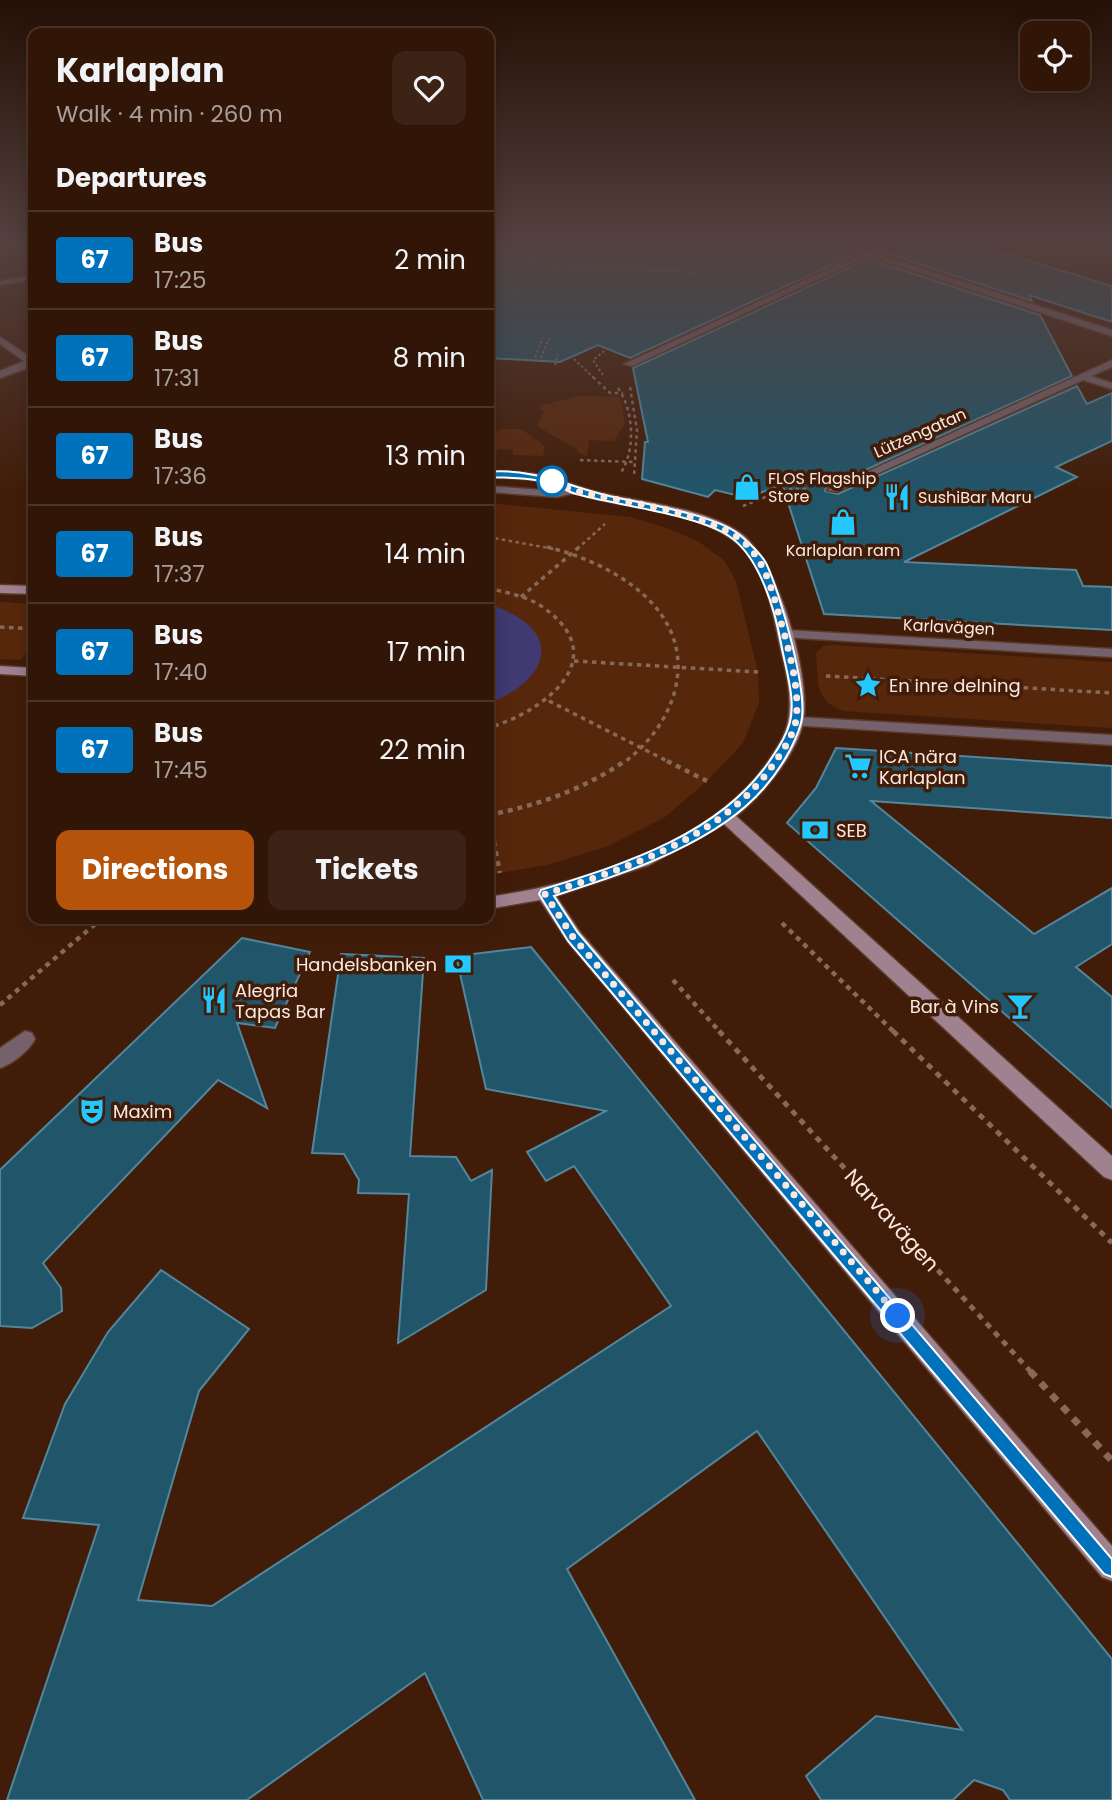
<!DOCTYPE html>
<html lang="en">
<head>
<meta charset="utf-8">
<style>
	body { margin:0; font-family:Poppins,sans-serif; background:#3d2315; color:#f1f3f6; height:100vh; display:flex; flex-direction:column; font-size:26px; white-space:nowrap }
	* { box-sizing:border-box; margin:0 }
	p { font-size:23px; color:#a89f9b }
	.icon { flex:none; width:38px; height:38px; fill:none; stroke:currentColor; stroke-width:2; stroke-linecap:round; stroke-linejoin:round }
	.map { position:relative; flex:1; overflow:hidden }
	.panel { position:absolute; left:28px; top:28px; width:466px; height:896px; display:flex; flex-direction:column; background:#311607; border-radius:14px; box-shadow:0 4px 18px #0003,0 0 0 2px #4c3528 }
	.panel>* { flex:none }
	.badge { padding:0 14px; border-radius:5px; font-size:24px; line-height:46px }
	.controls { position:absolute; left:1020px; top:21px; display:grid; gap:14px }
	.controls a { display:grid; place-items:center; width:70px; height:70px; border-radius:14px; background:#311607; box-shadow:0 4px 18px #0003,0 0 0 2px #4c3528; font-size:35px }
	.you { position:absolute; width:35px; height:35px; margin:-18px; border:5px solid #fff; border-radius:50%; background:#1a73e8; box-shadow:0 0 0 10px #1a73e833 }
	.map>.badge { position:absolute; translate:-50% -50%; box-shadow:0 0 0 4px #fff }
	h2 { padding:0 28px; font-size:26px; line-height:63px }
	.round { display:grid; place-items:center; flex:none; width:74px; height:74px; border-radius:14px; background:#3d2315 }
	.summary { display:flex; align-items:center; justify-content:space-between; height:119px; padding:0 28px }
	h1 { font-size:33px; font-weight:700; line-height:52px }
	.primary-button { display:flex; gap:14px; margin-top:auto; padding:14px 28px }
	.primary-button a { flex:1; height:80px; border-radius:14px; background:#b45309; color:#fff; font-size:28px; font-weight:700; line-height:80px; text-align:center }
	.primary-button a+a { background:#3d2315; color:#f1f3f6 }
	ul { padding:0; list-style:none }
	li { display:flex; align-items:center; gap:21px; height:98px; padding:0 28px; border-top:2px solid #4c3528 }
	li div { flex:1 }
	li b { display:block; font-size:26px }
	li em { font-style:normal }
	li .badge { min-width:77px; font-weight:700; text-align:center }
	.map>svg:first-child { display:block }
	.green { fill:#57270b }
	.water { fill:#403972 }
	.building { fill:#215569; stroke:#53869c; stroke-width:2 }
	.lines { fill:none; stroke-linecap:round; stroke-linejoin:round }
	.lane-casing { stroke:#5b3927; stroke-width:3 }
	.street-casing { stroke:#5b3927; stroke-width:3 }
	.secondary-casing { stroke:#5b3927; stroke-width:3 }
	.path-far5 { stroke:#876959; stroke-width:2; stroke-dasharray:2.5 2.5; stroke-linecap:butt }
	.path-far4 { stroke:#876959; stroke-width:2.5; stroke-dasharray:3.5 3.5; stroke-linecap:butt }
	.path-far3 { stroke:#876959; stroke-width:3.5; stroke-dasharray:4.5 4.5; stroke-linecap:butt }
	.path-far2 { stroke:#876959; stroke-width:4.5; stroke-dasharray:5 5; stroke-linecap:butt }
	.path-far1 { stroke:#876959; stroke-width:5; stroke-dasharray:6 6; stroke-linecap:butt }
	.path { stroke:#876959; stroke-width:7; stroke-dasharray:8 8; stroke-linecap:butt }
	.lane { fill:#74616b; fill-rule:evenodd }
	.street { fill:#74616b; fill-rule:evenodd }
	.secondary { fill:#9f8190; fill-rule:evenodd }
	.line { fill:#0072bc; stroke:#fff; stroke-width:2 }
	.walk { stroke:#fce8df; stroke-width:7; stroke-dasharray:0 12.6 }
	.stop-dot { fill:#fff; stroke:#0072bc; stroke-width:3.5 }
	.labels { text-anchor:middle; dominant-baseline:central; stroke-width:7; stroke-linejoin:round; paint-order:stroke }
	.far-street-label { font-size:16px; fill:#fce8df; stroke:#411d09 }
	.far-poi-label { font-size:16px; fill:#fce8df; stroke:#411d09; text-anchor:start }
	.poi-label { font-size:18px; fill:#fce8df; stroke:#411d09; text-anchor:start }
	.near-street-label { font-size:21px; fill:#fce8df; stroke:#411d09 }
</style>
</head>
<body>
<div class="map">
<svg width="1112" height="1800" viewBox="0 0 1112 1800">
	<rect width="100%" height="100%" fill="#411d09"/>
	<path class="green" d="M580 396 620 397 625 423 614 441 589 440 587 456 576 452 578 450 537 426 544 411 540 409 541 405Z
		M502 429H521L545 446 543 456 513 455V450L498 449 496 454H488V435Z
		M488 503 630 517 667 528 699 542 725 561 736 582 758 672 759 703 743 743 707 781 665 817 608 846 547 865 488 875Z
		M0 602 33 604V644L21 660 0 659Z
		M831 645 1112 662V728L844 711C813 700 819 682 816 653L823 646Z"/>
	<path class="water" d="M488 604C563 627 555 677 488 704Z"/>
	<path class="building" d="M488 243H840L864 250 630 358 598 345 560 362 488 358Z
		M897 243H971L1112 286V322L1029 295 1032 301 882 252Z
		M868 259 1040 315 1072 376 826 488 825 491 838 494 1077 386 1087 404 1112 393V441L1056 467 1077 477 904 562 1076 570 1083 586 1112 587V630L824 614 782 484 748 498 715 490 708 497 642 479 645 442H648L633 368Z
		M836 748 1112 766V818L871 801 1034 934 1112 888V944L1076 967 1112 997V1108L787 823 816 788Z
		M242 938 310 952 275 1028 237 1023 267 1108 218 1080 43 1263 61 1288 62 1311 32 1328 0 1326V1170Z
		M531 947 1112 1659V1800H1010L1003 1790 974 1780 953 1800H821L806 1776 876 1716 962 1730 757 1431 567 1569 695 1800H483L425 1673 247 1800H7L99 1525 23 1518 65 1404 108 1332 161 1270 249 1329 199 1391 138 1600 212 1606 671 1306 574 1166 546 1181 527 1152 606 1111 486 1089 456 956Z
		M341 954 424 958 410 1156 456 1157 471 1181 492 1170 486 1290 398 1343 409 1194 358 1193 359 1180 344 1154 312 1153Z"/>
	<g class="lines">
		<defs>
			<path id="lane" d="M843 243H863L885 248 881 250Z
				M488 486 557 491 577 488 583 491 557 497 488 492Z"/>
			<path id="street" d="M885 243H895L875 253 1112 330V336L868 256 632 366 624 364Z
				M33 275V279L0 285V281Z
				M0 337 33 359V366L0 378V371L24 361 0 344Z
				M1112 360V367L1091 376 1112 383V389L1083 380 837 492 827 490Z
				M785 630 1112 649V657L780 637 778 634Z
				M796 717 1112 735V745L791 725 789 722Z
				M25 1031 32 1033 35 1039C29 1051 12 1064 0 1068V1048Z"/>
			<path id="secondary" d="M488 471C508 472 527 471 546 476 564 480 579 488 597 492 639 502 709 508 743 535 779 564 812 679 803 723 797 754 760 798 736 816L1112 1156V1180L1104 1177 724 824 649 865 556 896 580 932 1112 1546V1581L1102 1577 568 942 540 900 488 909V897C584 883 709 846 767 763 775 750 786 736 788 721 793 695 785 668 779 642 772 607 764 561 732 539 695 512 640 509 596 499 577 495 560 485 541 481 524 478 506 478 488 477Z
				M0 585 33 586V594L0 593Z
				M0 666 33 668V676L0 674Z"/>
		</defs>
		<use href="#lane" class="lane-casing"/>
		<use href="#street" class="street-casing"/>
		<use href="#secondary" class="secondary-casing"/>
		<path class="path-far5" d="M488 260 697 273
			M549 264 557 243
			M514 291 516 286
			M535 357 543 338
			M541 358 549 338
			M574 359 595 379
			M555 365 558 354
			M603 375 593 360 607 349"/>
		<path class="path-far4" d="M593 377 610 393H623
			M630 387 637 430 634 476
			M618 388C634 411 636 451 620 474
			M580 460 635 462
			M743 506 786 489H808
			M488 537 554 549
			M577 549 605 524"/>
		<path class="path-far3" d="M547 547C613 563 695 610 675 690 668 719 647 746 623 763
			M488 588C507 593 528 596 544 608 615 659 543 712 488 728
			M521 597 579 547
			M0 627 33 629
			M574 661 758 672
			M826 676 1112 693
			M549 701 671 763"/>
		<path class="path-far2" d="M667 761 707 781
			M488 812 500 873
			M488 815C539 805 582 790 625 761
			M782 923 895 1033
			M673 980 721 1033
			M0 1005 101 919"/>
		<path class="path-far1" d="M719 1031 1031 1372
			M893 1031 1112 1243"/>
		<path class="path" d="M1030 1371 1112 1461"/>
		<use href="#lane" class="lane"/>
		<use href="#street" class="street"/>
		<use href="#secondary" class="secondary"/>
	</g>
	<linearGradient id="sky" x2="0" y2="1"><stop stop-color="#241005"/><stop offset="0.49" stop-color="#54403e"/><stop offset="1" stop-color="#54403e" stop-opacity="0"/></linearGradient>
	<rect width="1112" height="495" fill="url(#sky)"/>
	<path class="line" d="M485 472C529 467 568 486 609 496 641 503 718 515 741 536 749 543 761 554 766 563 780 592 809 694 801 723 795 745 779 771 764 788 715 845 624 873 554 896L578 933 1112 1559V1577L1104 1574 568 941 539 894 541 890C624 864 720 835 771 759 778 749 787 734 790 722 796 698 785 667 781 643 775 610 760 560 733 539 704 515 615 505 576 494 564 490 553 483 541 481 525 477 505 478 488 477Z"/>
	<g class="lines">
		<path class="walk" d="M552 481 542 478C555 482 568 489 581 492 631 504 689 509 734 535 765 553 773 594 782 626 790 653 800 692 796 720 794 734 783 751 775 762 724 838 629 867 545 894L573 937 898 1316"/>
	</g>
	<defs>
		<symbol id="shop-bare" viewBox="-9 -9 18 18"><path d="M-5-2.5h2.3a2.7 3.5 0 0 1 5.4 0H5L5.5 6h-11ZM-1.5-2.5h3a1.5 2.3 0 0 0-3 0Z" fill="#23c9fe" stroke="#411d09" stroke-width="2.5" paint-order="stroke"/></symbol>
		<symbol id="restaurant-bare" viewBox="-9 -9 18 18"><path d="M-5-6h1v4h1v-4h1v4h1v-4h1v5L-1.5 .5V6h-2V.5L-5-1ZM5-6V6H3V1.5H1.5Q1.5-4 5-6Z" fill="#23c9fe" stroke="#411d09" stroke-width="2.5" paint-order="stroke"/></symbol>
		<symbol id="sight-bare" viewBox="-9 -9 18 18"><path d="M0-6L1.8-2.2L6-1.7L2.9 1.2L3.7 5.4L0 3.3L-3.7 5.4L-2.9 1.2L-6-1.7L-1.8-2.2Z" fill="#23c9fe" stroke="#411d09" stroke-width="2.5" paint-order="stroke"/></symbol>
		<symbol id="supermarket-bare" viewBox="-9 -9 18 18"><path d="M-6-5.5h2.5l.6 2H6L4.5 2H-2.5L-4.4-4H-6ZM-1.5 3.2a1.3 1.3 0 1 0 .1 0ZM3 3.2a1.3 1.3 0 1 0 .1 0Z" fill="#23c9fe" stroke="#411d09" stroke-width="2.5" paint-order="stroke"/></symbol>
		<symbol id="bank-bare" viewBox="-9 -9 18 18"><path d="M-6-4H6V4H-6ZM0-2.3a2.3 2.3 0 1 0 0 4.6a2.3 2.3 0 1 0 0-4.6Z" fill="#23c9fe" stroke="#411d09" stroke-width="2.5" paint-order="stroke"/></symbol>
		<symbol id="bar-bare" viewBox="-9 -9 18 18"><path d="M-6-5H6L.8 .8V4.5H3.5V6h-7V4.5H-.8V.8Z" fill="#23c9fe" stroke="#411d09" stroke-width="2.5" paint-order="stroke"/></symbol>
		<symbol id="theatre-bare" viewBox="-9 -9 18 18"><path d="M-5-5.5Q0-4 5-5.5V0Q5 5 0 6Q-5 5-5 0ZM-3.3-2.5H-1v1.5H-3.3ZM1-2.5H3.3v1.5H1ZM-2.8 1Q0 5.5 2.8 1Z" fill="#23c9fe" stroke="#411d09" stroke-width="2.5" paint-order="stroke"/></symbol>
	</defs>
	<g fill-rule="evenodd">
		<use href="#shop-bare" x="728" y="468" width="38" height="38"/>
		<use href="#restaurant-bare" x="878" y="478" width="38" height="38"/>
		<use href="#shop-bare" x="824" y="503" width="38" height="38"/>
		<use href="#sight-bare" x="849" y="666" width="38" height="38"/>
		<use href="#supermarket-bare" x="839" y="747" width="38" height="38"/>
		<use href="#bank-bare" x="796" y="811" width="38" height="38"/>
		<use href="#bank-bare" x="439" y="945" width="38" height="38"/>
		<use href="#restaurant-bare" x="195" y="981" width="38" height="38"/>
		<use href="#bar-bare" x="1001" y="987" width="38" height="38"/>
		<use href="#theatre-bare" x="73" y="1092" width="38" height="38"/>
	</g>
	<circle class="stop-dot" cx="552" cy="481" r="14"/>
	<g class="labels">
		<g class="far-street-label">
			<text transform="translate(920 433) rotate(-24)">Lützengatan</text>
			<text transform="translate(949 627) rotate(3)">Karlavägen</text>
		</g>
		<g class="far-poi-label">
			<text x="768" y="478">FLOS Flagship<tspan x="768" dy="18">Store</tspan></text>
			<text x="918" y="497">SushiBar Maru</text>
			<text x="843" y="550" text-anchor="middle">Karlaplan ram</text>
		</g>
		<g class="poi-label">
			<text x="889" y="685">En inre delning</text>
			<text x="879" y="756">ICA nära<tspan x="879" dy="21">Karlaplan</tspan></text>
			<text x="836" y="830">SEB</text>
			<text x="437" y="964" text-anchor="end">Handelsbanken</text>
			<text x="235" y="990">Alegria<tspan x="235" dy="21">Tapas Bar</tspan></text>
			<text x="999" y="1006" text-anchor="end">Bar à Vins</text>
			<text x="113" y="1111">Maxim</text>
		</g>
		<g class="near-street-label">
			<text transform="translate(892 1220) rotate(48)">Narvavägen</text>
		</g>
	</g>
</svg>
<div class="controls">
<a><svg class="icon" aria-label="locate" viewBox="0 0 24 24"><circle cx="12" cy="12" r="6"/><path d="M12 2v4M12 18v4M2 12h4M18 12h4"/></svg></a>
</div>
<div class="you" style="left:898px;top:1316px"></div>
<section class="panel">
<div class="summary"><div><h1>Karlaplan</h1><p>Walk · 4 min · 260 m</p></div><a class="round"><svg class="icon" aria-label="heart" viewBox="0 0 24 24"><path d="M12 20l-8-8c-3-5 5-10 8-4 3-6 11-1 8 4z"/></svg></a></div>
<h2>Departures</h2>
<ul>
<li><span class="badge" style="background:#0072bc;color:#fff">67</span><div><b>Bus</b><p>17:25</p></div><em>2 min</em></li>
<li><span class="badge" style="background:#0072bc;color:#fff">67</span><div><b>Bus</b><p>17:31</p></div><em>8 min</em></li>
<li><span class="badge" style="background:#0072bc;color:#fff">67</span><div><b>Bus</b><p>17:36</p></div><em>13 min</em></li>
<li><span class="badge" style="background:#0072bc;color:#fff">67</span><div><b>Bus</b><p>17:37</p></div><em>14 min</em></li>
<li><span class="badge" style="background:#0072bc;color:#fff">67</span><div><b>Bus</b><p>17:40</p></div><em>17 min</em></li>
<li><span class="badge" style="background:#0072bc;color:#fff">67</span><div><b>Bus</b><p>17:45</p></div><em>22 min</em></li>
</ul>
<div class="primary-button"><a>Directions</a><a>Tickets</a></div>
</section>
</div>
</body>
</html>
